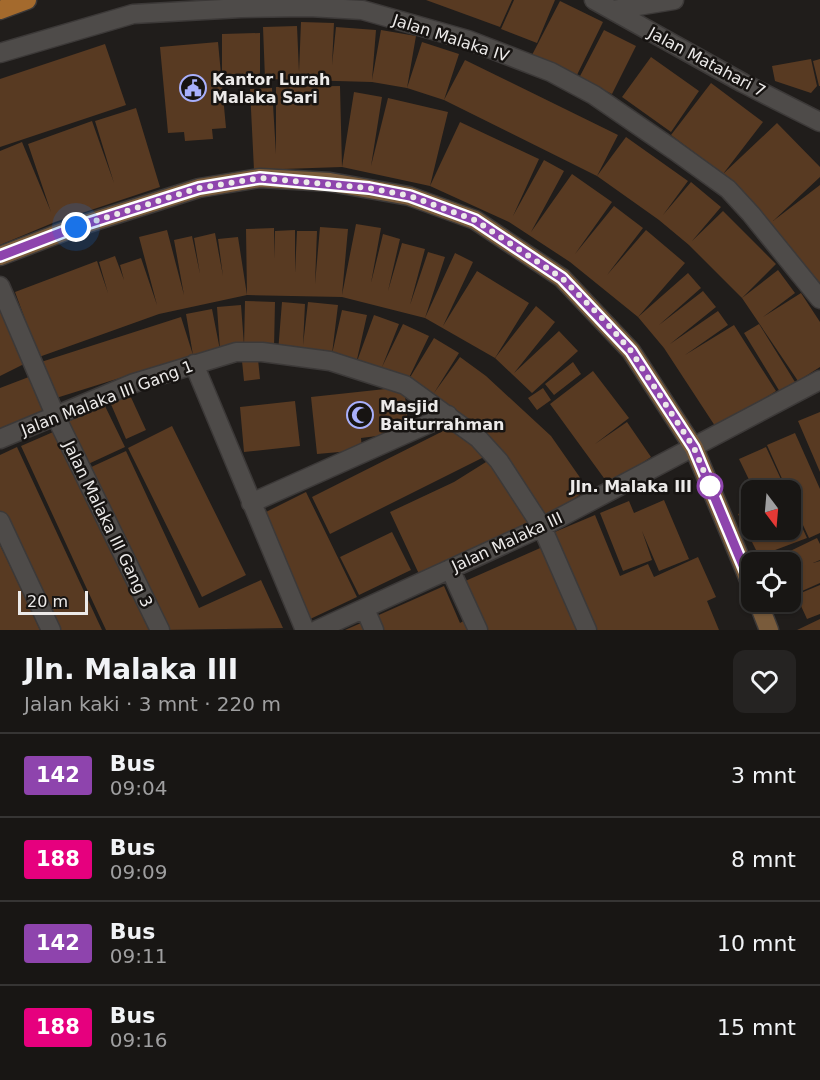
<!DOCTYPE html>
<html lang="id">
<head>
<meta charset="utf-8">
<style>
	body { margin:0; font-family:"DejaVu Sans",sans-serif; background:#252322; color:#f1f3f6; height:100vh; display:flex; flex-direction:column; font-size:22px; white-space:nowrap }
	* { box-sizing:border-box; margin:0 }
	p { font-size:20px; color:#9f9fa0 }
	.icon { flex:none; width:33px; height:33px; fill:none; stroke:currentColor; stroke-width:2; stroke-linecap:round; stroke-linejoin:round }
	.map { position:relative; height:630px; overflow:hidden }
	.panel { display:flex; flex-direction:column; background:#181614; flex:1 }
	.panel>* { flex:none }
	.badge { padding:0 12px; border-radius:4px; font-size:21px; line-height:39px }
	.needle { width:39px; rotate:164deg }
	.buttons { position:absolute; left:741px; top:480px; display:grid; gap:12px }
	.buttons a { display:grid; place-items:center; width:60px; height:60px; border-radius:12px; background:#181614; box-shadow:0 2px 4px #0004,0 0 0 2px #363534; font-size:30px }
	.scale { position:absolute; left:18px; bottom:15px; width:70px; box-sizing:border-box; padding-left:6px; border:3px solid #eceae9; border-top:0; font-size:16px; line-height:21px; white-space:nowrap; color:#eceae9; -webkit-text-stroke:4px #171412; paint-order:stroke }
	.you { position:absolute; width:30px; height:30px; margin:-15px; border:4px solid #fff; border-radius:50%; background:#1a73e8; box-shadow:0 0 0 9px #1a73e833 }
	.map>.badge { position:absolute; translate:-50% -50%; box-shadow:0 0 0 3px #fff }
	.round { display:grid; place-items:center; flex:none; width:63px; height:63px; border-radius:12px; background:#252322 }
	.headline { display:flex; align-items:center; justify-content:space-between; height:102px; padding:0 24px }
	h1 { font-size:28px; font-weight:700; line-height:45px }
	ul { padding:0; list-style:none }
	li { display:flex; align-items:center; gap:18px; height:84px; padding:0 24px; border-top:2px solid #363534 }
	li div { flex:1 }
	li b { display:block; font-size:22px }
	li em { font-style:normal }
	li .badge { min-width:66px; font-weight:700; text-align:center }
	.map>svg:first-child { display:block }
	.building { fill:#583a22 }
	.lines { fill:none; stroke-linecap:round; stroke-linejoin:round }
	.street-casing { stroke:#3c3938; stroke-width:21 }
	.secondary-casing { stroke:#3c3938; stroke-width:21 }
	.primary-casing { stroke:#3c3938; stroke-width:21 }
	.street { stroke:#4e4b49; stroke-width:18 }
	.secondary { stroke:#795b3b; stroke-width:18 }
	.primary { stroke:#a46a2d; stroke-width:18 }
	.line-casing { stroke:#fff; stroke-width:14 }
	.line { stroke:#8e44ad; stroke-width:9 }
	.walk { stroke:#eceae9; stroke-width:6; stroke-dasharray:0 10.8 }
	.stop-dot { fill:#fff; stroke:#8e44ad; stroke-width:3 }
	.labels { text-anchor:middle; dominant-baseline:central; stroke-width:5; stroke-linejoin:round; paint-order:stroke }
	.street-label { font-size:16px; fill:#eceae9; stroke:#171412 }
	.poi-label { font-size:16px; font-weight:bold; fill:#eceae9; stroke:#171412; text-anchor:start }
	.stop-label { font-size:16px; font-weight:bold; fill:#eceae9; stroke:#171412; text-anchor:end }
</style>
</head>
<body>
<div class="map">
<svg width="820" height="630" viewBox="0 0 820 630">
	<rect width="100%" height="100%" fill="#201d1b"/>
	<path class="building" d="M426 0H512L500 27Z
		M514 0H555L537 43 501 29Z
		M560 1 603 22 576 77 532 55Z
		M301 22 334 23 332 65 336 27 376 30 372 80 381 30 416 36 407 88 422 42 459 54 444 100 407 88 372 82 265 79 263 27 297 26 299 72Z
		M604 30 636 46 612 94 579 78Z
		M260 33V74H222V34Z
		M218 42 226 128 212 129 213 139 185 141 184 132 168 133 160 47Z
		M105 44 126 105 0 147V79Z
		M651 57 699 91 671 132 622 97Z
		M811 59 817 86 811 93 775 81 772 66Z
		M820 59V86H819L813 61Z
		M465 60 618 135 597 176 626 137 688 181 663 215 691 182 721 207 692 241 723 211 776 264 742 298 689 245 659 220 597 176 444 100Z
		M711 83 763 122 723 174 671 135Z
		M340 86 342 167 254 170 250 89 272 88 276 154V87Z
		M354 92 382 97 371 166 388 98 448 112 430 186 460 122 539 159 513 216 544 160 564 171 531 232 572 174 612 202 575 254 614 206 643 228 607 275 646 230 685 263 638 317 570 262 509 222 430 186 342 167Z
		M136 108 160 187 55 222 0 245V151L22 142 51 212 28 144 92 121 114 183 95 121Z
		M777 123 820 167V177L773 221 820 185V286L771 224 723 174Z
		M356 224 381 228 371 283 383 234 400 239 388 291 402 243 425 249 410 305 428 252 445 257 425 318 342 297 247 295 246 229 274 228V259L275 231 295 230V273L297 231H317L315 284 320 227 348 229 342 295Z
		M167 230 184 295 174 240 192 236 200 274 194 238 215 233 223 276 218 239 238 237 247 295 159 314 39 357 15 292 97 261 108 293 99 262 115 256 124 280 120 265 141 258 157 305 139 237Z
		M455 253 473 262 443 326 477 271 529 303 495 358 536 306 555 322 514 373 559 331 578 351 532 393 495 358 425 318Z
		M778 270 795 293 763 317 801 293 820 322V367L798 381 742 298Z
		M688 273 701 288 659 325 703 291 716 307 670 344 718 311 728 325 685 355 734 325 776 391 717 429 664 348 638 317Z
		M245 301 275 302 274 348 220 350 217 307 241 305 244 345Z
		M282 302 305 304 303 345 308 302 338 305 332 354 342 310 367 315 356 364 278 352Z
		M0 309 26 363 0 376Z
		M212 309 220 350 193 355 53 399 41 362 181 317 193 355 186 314Z
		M374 315 399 324 382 367 403 324 429 336 406 384 356 364Z
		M759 324 795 382 780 392 744 333Z
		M434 338 459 353 434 393 460 357 486 376 551 436 588 489 544 520 507 470 406 384Z
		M258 359 260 379 244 381 242 361Z
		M573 362 581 374 554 395 545 384Z
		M593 371 629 418 595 444 627 422 651 457 609 485 550 404Z
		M34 375 50 415 0 435V388Z
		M404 387 409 432 361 438 362 450 317 454 311 397Z
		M543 388 551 400 537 410 528 398Z
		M129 393 146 430 126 439 110 402Z
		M295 401 300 446 244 452 240 407Z
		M104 404 125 447 86 465 66 423Z
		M820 412V472L798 421Z
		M457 424 488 455 330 534 312 497Z
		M172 426 246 575 202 597 128 448Z
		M60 429 152 630H106L79 572 21 446Z
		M795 433 820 489V533L809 538 790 497V490H787L767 445Z
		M17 447 102 630H53L0 516V455Z
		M766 447 786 490H754L739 459Z
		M126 451 199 608 261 580 283 628 161 630 87 469Z
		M494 457 534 521 419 574 390 512 454 482Z
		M306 492 357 597 308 620 258 516Z
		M664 500 689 559 659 571 642 531 652 560 623 571 600 513 629 501 634 513Z
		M790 501 807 538 759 556 738 514 752 508V530H790Z
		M595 515 620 576 648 564 654 577 698 557 716 597 707 601 719 630H590L550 534Z
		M392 532 411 570 359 595 340 557Z
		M817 538 820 544V560L813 563 820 561V583L802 591 784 554Z
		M0 545 12 570 40 630H0Z
		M547 545 585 630H484L463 582Z
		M820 585V614L807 619 796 595Z
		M444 586 460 623 467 619 472 630H378L372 618Z
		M820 619V630H797Z
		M361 623 364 630H345Z"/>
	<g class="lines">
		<defs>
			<path id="street" d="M594 0 743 83 820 122
				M613 10 674 0
				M0 53 133 14 241 8 309 7 362 10 468 40 551 72 594 95 674 150 728 189 751 214 820 299
				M0 286 56 417 160 630
				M194 364 305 630
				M0 439 134 383 236 352H262L330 361 405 385 478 438 499 461 542 527 587 630
				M251 503 448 415
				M0 521 51 630
				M450 569 478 630
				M365 609 374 630
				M317 630 542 527 820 380"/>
			<path id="secondary" d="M0 256 76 227 199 188 260 178 330 182 409 196 475 220 562 278 631 351 694 448 752 587
				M758 602 769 630"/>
			<path id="primary" d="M0 10 27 0"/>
		</defs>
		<use href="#street" class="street-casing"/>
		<use href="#secondary" class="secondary-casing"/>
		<use href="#primary" class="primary-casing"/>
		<use href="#street" class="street"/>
		<use href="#secondary" class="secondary"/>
		<use href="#primary" class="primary"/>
	</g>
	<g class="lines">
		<defs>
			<path id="line" d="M0 256 76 227 199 188 260 178 369 188 410 196 475 220 562 278 631 351 694 448 752 587"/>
		</defs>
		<use href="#line" class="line-casing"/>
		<use href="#line" class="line"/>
		<path class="walk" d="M76 227 199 188 260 178 369 188 410 196 475 220 562 278 604 320 631 351 694 448 710 486"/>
	</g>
	<defs>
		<symbol id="civic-ring" viewBox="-11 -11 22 22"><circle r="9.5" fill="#171412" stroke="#a8b0fc" stroke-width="1.5"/><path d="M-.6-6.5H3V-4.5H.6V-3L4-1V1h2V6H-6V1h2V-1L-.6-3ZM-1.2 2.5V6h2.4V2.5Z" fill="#a8b0fc"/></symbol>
		<symbol id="mosque-ring" viewBox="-11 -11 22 22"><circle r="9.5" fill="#171412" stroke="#a8b0fc" stroke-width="1.5"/><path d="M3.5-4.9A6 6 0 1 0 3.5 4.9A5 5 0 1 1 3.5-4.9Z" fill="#a8b0fc"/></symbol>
	</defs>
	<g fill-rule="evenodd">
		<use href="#civic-ring" x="178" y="73" width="30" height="30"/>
		<use href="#mosque-ring" x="345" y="400" width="30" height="30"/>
	</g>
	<circle class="stop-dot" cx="710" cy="486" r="12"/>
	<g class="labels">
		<g class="street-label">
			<text transform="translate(451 38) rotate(18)">Jalan Malaka IV</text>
			<text transform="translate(707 62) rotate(28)">Jalan Matahari 7</text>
			<text transform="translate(107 398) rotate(-21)">Jalan Malaka III Gang 1</text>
			<text transform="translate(108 524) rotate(64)">Jalan Malaka III Gang 3</text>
			<text transform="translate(507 542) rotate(-25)">Jalan Malaka III</text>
		</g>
		<g class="poi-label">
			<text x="212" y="79">Kantor Lurah<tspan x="212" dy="18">Malaka Sari</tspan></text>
			<text x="380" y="406">Masjid<tspan x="380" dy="18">Baiturrahman</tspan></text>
		</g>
		<g class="stop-label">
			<text x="692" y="486">Jln. Malaka III</text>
		</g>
	</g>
</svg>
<div class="buttons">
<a><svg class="needle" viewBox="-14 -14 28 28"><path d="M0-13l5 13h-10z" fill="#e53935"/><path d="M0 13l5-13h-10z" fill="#9f9fa0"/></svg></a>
<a><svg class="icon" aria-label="locate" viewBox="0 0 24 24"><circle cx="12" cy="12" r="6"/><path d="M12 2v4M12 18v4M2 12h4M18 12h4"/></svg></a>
</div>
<div class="scale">20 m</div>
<div class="you" style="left:76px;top:227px"></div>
</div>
<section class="panel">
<div class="headline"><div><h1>Jln. Malaka III</h1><p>Jalan kaki · 3 mnt · 220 m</p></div><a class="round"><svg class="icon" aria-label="heart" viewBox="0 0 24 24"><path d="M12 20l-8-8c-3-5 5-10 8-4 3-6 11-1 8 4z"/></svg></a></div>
<ul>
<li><span class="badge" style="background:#8e44ad;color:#fff">142</span><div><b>Bus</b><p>09:04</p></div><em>3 mnt</em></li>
<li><span class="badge" style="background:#e6007e;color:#fff">188</span><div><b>Bus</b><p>09:09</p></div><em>8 mnt</em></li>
<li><span class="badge" style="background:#8e44ad;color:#fff">142</span><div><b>Bus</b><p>09:11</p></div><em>10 mnt</em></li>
<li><span class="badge" style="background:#e6007e;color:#fff">188</span><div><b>Bus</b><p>09:16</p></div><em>15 mnt</em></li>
</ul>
</section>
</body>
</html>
